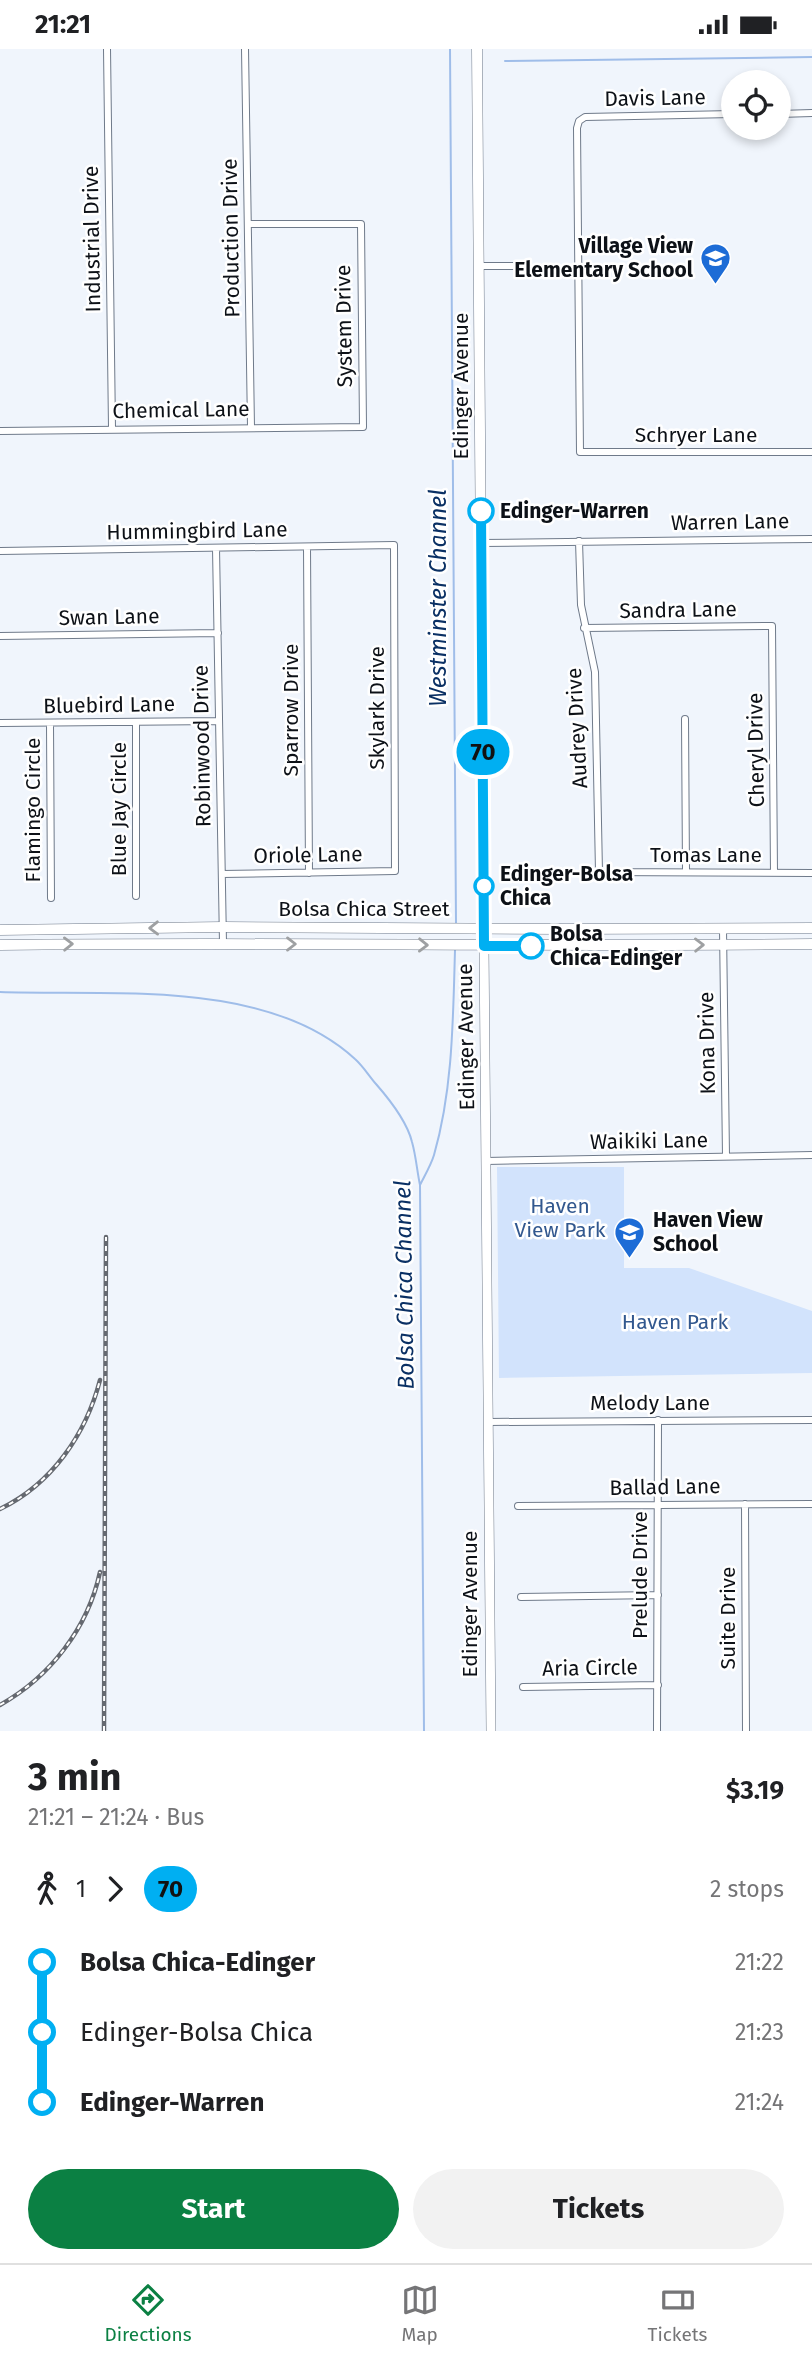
<!DOCTYPE html>
<html lang="en">
<head>
<meta charset="utf-8">
<style>
	body { margin:0; font-family:"Fira Sans",sans-serif; background:#f2f2f2; color:#202124; height:100vh; display:flex; flex-direction:column; font-size:26px; white-space:nowrap }
	* { box-sizing:border-box; margin:0 }
	p { font-size:23px; color:#757577 }
	.icon { flex:none; width:38px; height:38px; fill:none; stroke:currentColor; stroke-width:2; stroke-linecap:round; stroke-linejoin:round }
	.map { position:relative; height:1682px; overflow:hidden }
	.details { display:flex; flex-direction:column; background:#fff; flex:1 }
	.details>* { flex:none }
	.badge { padding:0 14px; border-radius:23px; font-size:24px; line-height:46px }
	.buttons { position:absolute; left:721px; top:21px; display:grid; gap:14px }
	.buttons a { display:grid; place-items:center; width:70px; height:70px; border-radius:50%; background:#fff; box-shadow:0 4px 10px #0003; font-size:35px }
	.map>.badge { position:absolute; translate:-50% -50%; box-shadow:0 0 0 4px #fff }
	.legs { display:flex; align-items:center; gap:10px; height:77px; padding:0 28px; font-size:23px }
	.legs p { margin-inline-start:auto }
	.summary { display:flex; align-items:center; justify-content:space-between; height:119px; padding:0 28px }
	h1 { font-size:38px; font-weight:700; line-height:52px }
	.cta { display:flex; gap:14px; margin-top:auto; padding:14px 28px }
	.cta a { flex:1; height:80px; border-radius:42px; background:#0b8043; color:#fff; font-size:28px; font-weight:700; line-height:80px; text-align:center }
	.cta a+a { background:#f2f2f2; color:#202124 }
	ul { padding:0 28px; list-style:none }
	li { display:flex; align-items:center; gap:24px; height:70px; font-size:26px }
	li i { display:grid; place-items:center; width:10px; height:100%; margin:0 9px; background:currentColor }
	li i::after { content:''; width:18px; height:18px; margin:-9px; border:5px solid; border-radius:50%; background:#fff }
	li p { margin-inline-start:auto }
	li:first-child i { background:linear-gradient(#0000 50%,currentColor 0) }
	li:last-child i { background:linear-gradient(currentColor 50%,#0000 0) }
	.status { display:flex; justify-content:space-between; align-items:center; height:49px; padding:0 35px; background:#fff; direction:ltr }
	.status svg { height:19px; fill:currentColor }
	.dock { display:flex; justify-content:space-around; align-items:center; height:98px; border-top:2px solid #e0e0e0; background:#fff; font-size:19px; color:#757577 }
	.dock a { display:grid; justify-items:center; gap:4px }
	.dock .current { color:#0b8043 }
	.map>svg:first-child { display:block }
	.green { fill:#d2e3fc }
	.lines { fill:none; stroke-linecap:round; stroke-linejoin:round }
	.stream { stroke:#9fbde9; stroke-width:2 }
	.street-casing { stroke:#6f7a8a; stroke-width:8 }
	.secondary-casing { stroke:#6f7a8a; stroke-width:10 }
	.primary-casing { stroke:#6f7a8a; stroke-width:11 }
	.street { stroke:#fff; stroke-width:6 }
	.secondary { stroke:#fff; stroke-width:9 }
	.primary { stroke:#fff; stroke-width:10 }
	.rail-casing { stroke:#656970; stroke-width:4.5 }
	.rail { stroke:#fff; stroke-width:2; stroke-dasharray:5; stroke-linecap:butt }
	.oneway { stroke:#9ea0a2 }
	.line-1-casing { stroke:#fff; stroke-width:16 }
	.line-1 { stroke:#00aff2; stroke-width:10 }
	.stop-1-dot { fill:#fff; stroke:#00aff2; stroke-width:3.5 }
	.labels { text-anchor:middle; dominant-baseline:central; stroke-width:5; stroke-linejoin:round; paint-order:stroke }
	.street-label { font-size:21px; fill:#0d1117; stroke:#fff }
	.poi-label { font-size:21px; font-weight:bold; fill:#0d1117; stroke:#fff; text-anchor:end }
	.stop-label { font-size:21px; font-weight:bold; fill:#0d1117; stroke:#fff; text-anchor:start }
	.park-label { font-size:21px; fill:#32588f; stroke:#fff }
	.water-label { font-size:23px; font-style:italic; fill:#0a3064; stroke:#fff }
</style>
</head>
<body>
<div class="status"><b>21:21</b><svg viewBox="0 0 49 12"><path d="M0 12V9h3v3zM5 12V6h3v6zM10 12V3h3v9zM15 12V0h3v12zM26 1h20v11H26zM47 4h2v5h-2z"/></svg></div>
<div class="map">
<svg width="812" height="1682" viewBox="0 0 812 1682">
	<rect width="100%" height="100%" fill="#f0f5fc"/>
	<path class="green" d="M497 1118H624V1219H689L812 1262V1324L499 1329Z"/>
	<g class="lines">
		<path class="stream" d="M450 0 456 874
			M505 12 812 8
			M0 943C111 947 267 929 355 1010 363 1017 369 1027 376 1035 390 1051 407 1072 412 1093 416 1107 417 1122 420 1136L424 1682
			M420 1136C425 1126 431 1116 434 1106 453 1040 453 969 455 901"/>
		<defs>
			<path id="street" d="M107 0 112 379
				M245 0 251 378
				M733 65 585 68 579 72 577 79 580 403H812
				M779 65 812 64
				M479 217H518L532 223H578
				M0 382 363 378 361 175H248
				M579 492 581 556 595 623 599 823 812 824
				M481 494 812 490
				M307 498 309 824
				M216 499 223 894
				M0 502 394 496 395 822 222 825
				M584 579 772 577 774 824
				M0 587 218 584
				M685 670 686 823
				M136 673V847
				M0 674 219 672
				M50 674 51 849
				M723 880 726 1107
				M486 1112 812 1106
				M488 1373 812 1371
				M745 1455 746 1682
				M518 1457 812 1455
				M521 1548 658 1546
				M523 1638 658 1636
				M657 1682 658 1371"/>
			<path id="secondary" d="M484 897 491 1682"/>
			<path id="primary" d="M477 0 484 897
				M0 881 223 878 566 880 812 879
				M0 896C271 893 541 898 812 895"/>
		</defs>
		<use href="#street" class="street-casing"/>
		<use href="#secondary" class="secondary-casing"/>
		<use href="#primary" class="primary-casing"/>
		<use href="#street" class="street"/>
		<use href="#secondary" class="secondary"/>
		<use href="#primary" class="primary"/>
		<defs>
			<path id="rail" d="M0 1460C52 1435 86 1385 100 1331
				M0 1656C50 1628 88 1579 100 1523
				M104 1682 106 1188"/>
		</defs>
		<use href="#rail" class="rail-casing"/>
		<use href="#rail" class="rail"/>
	</g>
	<defs><path id="oneway-chevron" d="M-2-3.5L2.5 0L-2 3.5" fill="none" stroke-width="1.6" stroke-linecap="round" stroke-linejoin="round" transform="scale(1.75)"/></defs>
	<g class="oneway">
		<use href="#oneway-chevron" transform="translate(154 879) rotate(179)"/>
		<use href="#oneway-chevron" transform="translate(68 895) rotate(-1)"/>
		<use href="#oneway-chevron" transform="translate(291 895)"/>
		<use href="#oneway-chevron" transform="translate(423 896) rotate(1)"/>
		<use href="#oneway-chevron" transform="translate(699 896) rotate(-1)"/>
	</g>
	<g class="lines">
		<defs>
			<path id="line-1" d="M481 462 484 897H531"/>
		</defs>
		<use href="#line-1" class="line-1-casing"/>
		<use href="#line-1" class="line-1"/>
	</g>
	<defs>
		<symbol id="school-pin" viewBox="-11 -11 22 30"><path d="M0 17L-7.5 6A9.5 9.5 0 1 1 7.5 6Z" fill="#1d6cd6" stroke="#fff"/><path d="M0-5L7-2L0 1L-7-2ZM-4 1L0 2.5L4 1V4Q0 6-4 4Z" fill="#fff"/></symbol>
	</defs>
	<g fill-rule="evenodd">
		<use href="#school-pin" x="698" y="192" width="35" height="47"/>
		<use href="#school-pin" x="612" y="1166" width="35" height="47"/>
	</g>
	<g class="stop-1-dot">
		<circle cx="481" cy="462" r="12"/>
		<circle cx="484" cy="837" r="9"/>
		<circle cx="531" cy="897" r="12"/>
	</g>
	<g class="labels">
		<g class="street-label">
			<text transform="translate(655 49) rotate(-1)">Davis Lane</text>
			<text transform="translate(231 189) rotate(-91)">Production Drive</text>
			<text transform="translate(92 190) rotate(-91)">Industrial Drive</text>
			<text transform="translate(344 277) rotate(-91)">System Drive</text>
			<text transform="translate(461 337) rotate(-90)">Edinger Avenue</text>
			<text transform="translate(181 361) rotate(-1)">Chemical Lane</text>
			<text x="696" y="386">Schryer Lane</text>
			<text transform="translate(730 473) rotate(-1)">Warren Lane</text>
			<text transform="translate(197 482) rotate(-1)">Hummingbird Lane</text>
			<text transform="translate(678 561) rotate(-1)">Sandra Lane</text>
			<text transform="translate(109 568) rotate(-1)">Swan Lane</text>
			<text transform="translate(109 656) rotate(-1)">Bluebird Lane</text>
			<text transform="translate(377 659) rotate(-90)">Skylark Drive</text>
			<text transform="translate(291 661) rotate(-90)">Sparrow Drive</text>
			<text transform="translate(577 679) rotate(-93)">Audrey Drive</text>
			<text transform="translate(202 697) rotate(-91)">Robinwood Drive</text>
			<text transform="translate(756 701) rotate(-91)">Cheryl Drive</text>
			<text transform="translate(119 760) rotate(-90)">Blue Jay Circle</text>
			<text transform="translate(33 761) rotate(-90)">Flamingo Circle</text>
			<text transform="translate(308 806) rotate(-1)">Oriole Lane</text>
			<text x="706" y="806">Tomas Lane</text>
			<text x="364" y="860">Bolsa Chica Street</text>
			<text transform="translate(466 988) rotate(-91)">Edinger Avenue</text>
			<text transform="translate(707 994) rotate(-91)">Kona Drive</text>
			<text transform="translate(649 1092) rotate(-1)">Waikiki Lane</text>
			<text x="650" y="1354">Melody Lane</text>
			<text transform="translate(665 1438) rotate(-1)">Ballad Lane</text>
			<text transform="translate(640 1526) rotate(-90)">Prelude Drive</text>
			<text transform="translate(470 1555) rotate(-90)">Edinger Avenue</text>
			<text transform="translate(728 1569) rotate(-90)">Suite Drive</text>
			<text transform="translate(590 1619) rotate(-1)">Aria Circle</text>
		</g>
		<g class="poi-label">
			<text x="693" y="197">Village View<tspan x="693" dy="24">Elementary School</tspan></text>
			<text x="653" y="1171" text-anchor="start">Haven View<tspan x="653" dy="24">School</tspan></text>
		</g>
		<g class="stop-label">
			<text x="500" y="462">Edinger-Warren</text>
			<text x="500" y="825">Edinger-Bolsa<tspan x="500" dy="24">Chica</tspan></text>
			<text x="550" y="885">Bolsa<tspan x="550" dy="24">Chica-Edinger</tspan></text>
		</g>
		<g class="park-label">
			<text x="560" y="1157">Haven<tspan x="560" dy="24">View Park</tspan></text>
			<text x="675" y="1273">Haven Park</text>
		</g>
		<g class="water-label">
			<text transform="translate(438 549) rotate(-90)">Westminster Channel</text>
			<text transform="translate(404 1236) rotate(-91)">Bolsa Chica Channel</text>
		</g>
	</g>
</svg>
<div class="buttons">
<a><svg class="icon" aria-label="locate" viewBox="0 0 24 24"><circle cx="12" cy="12" r="6"/><path d="M12 2v4M12 18v4M2 12h4M18 12h4"/></svg></a>
</div>
<b class="badge" style="left:483px;top:703px;background:#00aff2;color:#111">70</b>
</div>
<section class="details">
<div class="summary"><div><h1>3 min</h1><p>21:21 – 21:24 · Bus</p></div><b>$3.19</b></div>
<div class="legs"><svg class="icon" aria-label="walk" viewBox="0 0 24 24"><circle cx="13" cy="4" r="2"/><path d="M13 8l-2 6 4 7M11 14l-3 7M7 12l3-4h3l4 4"/></svg>1<svg class="icon" aria-label="forward" viewBox="0 0 24 24"><path d="M9 5l7 7-7 7"/></svg><b class="badge" style="background:#00aff2;color:#111">70</b><p>2 stops</p></div>
<ul>
<li><i style="color:#00aff2"></i><b>Bolsa Chica-Edinger</b><p>21:22</p></li>
<li><i style="color:#00aff2"></i><span>Edinger-Bolsa Chica</span><p>21:23</p></li>
<li><i style="color:#00aff2"></i><b>Edinger-Warren</b><p>21:24</p></li>
</ul>
<div class="cta"><a>Start</a><a>Tickets</a></div>
</section>
<nav class="dock">
<a class="current"><svg class="icon" aria-label="directions" viewBox="0 0 24 24"><path d="M12 3l9 9-9 9-9-9zM9 14v-3h6M13 9l2 2-2 2"/></svg>Directions</a>
<a><svg class="icon" aria-label="map" viewBox="0 0 24 24"><path d="M3 6l6-2 6 2 6-2v14l-6 2-6-2-6 2zM9 4v14M15 6v14"/></svg>Map</a>
<a><svg class="icon" aria-label="tickets" viewBox="0 0 24 24"><path d="M3 7h18v10H3zM15 7v10"/></svg>Tickets</a>
</nav>
</body>
</html>
